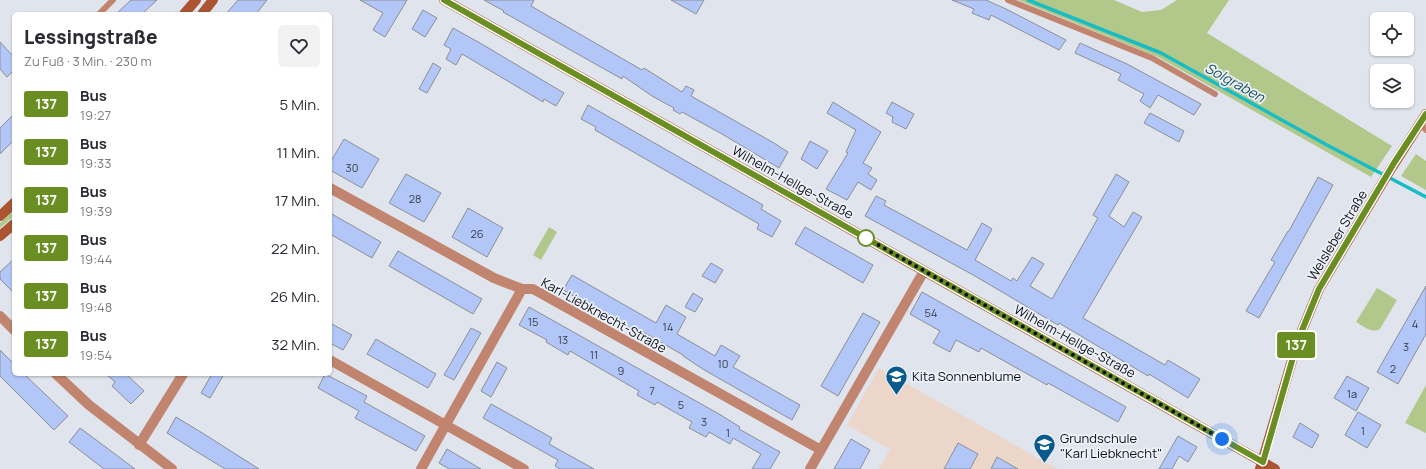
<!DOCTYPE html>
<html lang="de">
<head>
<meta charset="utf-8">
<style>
	body { margin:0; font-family:Manrope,sans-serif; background:#f2f2f3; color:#2b2b33; height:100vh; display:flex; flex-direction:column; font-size:15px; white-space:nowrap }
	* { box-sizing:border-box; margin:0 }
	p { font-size:13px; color:#7c7c81 }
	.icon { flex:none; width:22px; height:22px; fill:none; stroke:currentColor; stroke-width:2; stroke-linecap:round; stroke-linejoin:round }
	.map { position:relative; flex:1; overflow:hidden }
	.drawer { position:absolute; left:12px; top:12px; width:320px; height:364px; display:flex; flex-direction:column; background:#fff; border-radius:6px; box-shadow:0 1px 3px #0004 }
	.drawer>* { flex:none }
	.badge { padding:0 8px; border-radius:3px; font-size:14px; line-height:26px }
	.controls { position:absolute; left:1370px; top:12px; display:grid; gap:8px }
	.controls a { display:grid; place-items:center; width:44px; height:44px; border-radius:6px; background:#fff; box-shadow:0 1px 3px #0004; font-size:20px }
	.you { position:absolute; width:20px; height:20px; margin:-10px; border:3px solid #fff; border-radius:50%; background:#1a73e8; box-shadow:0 0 0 6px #1a73e833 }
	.map>.badge { position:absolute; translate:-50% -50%; box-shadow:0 0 0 2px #fff }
	.round { display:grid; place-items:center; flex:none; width:42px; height:42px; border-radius:6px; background:#f2f2f3 }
	.overview { display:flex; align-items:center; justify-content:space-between; height:68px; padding:0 12px }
	h1 { font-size:19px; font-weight:800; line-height:30px }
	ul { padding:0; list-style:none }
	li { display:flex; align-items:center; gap:12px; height:48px; padding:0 12px }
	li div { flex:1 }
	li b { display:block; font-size:15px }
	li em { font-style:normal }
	li .badge { min-width:44px; font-weight:700; text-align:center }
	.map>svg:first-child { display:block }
	.education { fill:#ecd5c9 }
	.green { fill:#b2c88a }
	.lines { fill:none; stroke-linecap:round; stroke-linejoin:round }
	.stream { stroke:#18bcc3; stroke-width:3.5 }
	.building { fill:#b2c6f7; stroke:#8b8f97 }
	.lane { stroke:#c1856f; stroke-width:6 }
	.street { stroke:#c1856f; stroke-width:10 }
	.secondary { stroke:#aa5432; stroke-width:10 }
	.line-casing { stroke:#fff; stroke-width:9 }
	.line { stroke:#6b8e23; stroke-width:6 }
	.walk { stroke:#0d0e11; stroke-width:4; stroke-dasharray:0 7.2 }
	.stop-dot { fill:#fff; stroke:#6b8e23; stroke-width:2 }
	.labels { text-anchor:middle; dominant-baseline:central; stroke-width:3.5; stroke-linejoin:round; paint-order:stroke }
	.number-label { font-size:11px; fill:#363c4a }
	.street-label { font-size:13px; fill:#0d0e11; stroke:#edf1fa }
	.poi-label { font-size:13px; fill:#0d0e11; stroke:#edf1fa; text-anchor:start }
	.water-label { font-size:14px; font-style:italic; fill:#195558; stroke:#edf1fa }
</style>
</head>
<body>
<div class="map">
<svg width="1426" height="469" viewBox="0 0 1426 469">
	<rect width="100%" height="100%" fill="#e0e4ed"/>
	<path class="education" d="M879 368 1057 469H879L890 449 847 425Z"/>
	<path class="green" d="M1018 0H1114L1142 12 1161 10 1177 0H1229L1207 33 1392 146 1371 177 1158 57Z
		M1416 154 1426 161V190L1401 176Z
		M14 210V216L0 228V223Z
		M549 227 557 232 541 260 533 255Z
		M1377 288 1397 300 1380 329C1372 334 1363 326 1356 322Z
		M1426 385V433L1405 423Z"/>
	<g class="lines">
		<path class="stream" d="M1028 0 1161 53 1327 145 1426 197"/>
	</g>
	<path class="building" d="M131 0H157L142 14H116Z
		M238 0H267L256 14H226Z
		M360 0H407L385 37 373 30 383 13Z
		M484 0H534L531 6 642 70 644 68 682 92 686 86 694 90 691 96 774 143 788 152 779 168 722 134 682 112 680 114 673 110 674 108 652 96 623 76 622 79 503 12 504 11Z
		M671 0H704L696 14Z
		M952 0H986L1006 9 1066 40 1059 50 991 15 989 20 972 13 974 9Z
		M423 10 437 18 425 37 412 29Z
		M453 28 480 43 564 93 556 106 544 99 543 102 462 54 456 65 446 59 451 49 444 45Z
		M0 42 14 57V70L7 77 0 69Z
		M1080 43 1127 64 1201 104 1194 115 1158 95 1150 108 1140 101 1144 94 1118 80 1121 74 1075 53Z
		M433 63 441 68 427 93 419 89Z
		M833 102 881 132 863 163 872 168 868 174 877 180 871 190 858 182 847 200 826 189 848 153 846 152 856 130 827 113Z
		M892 102 914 114 906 129 892 122 893 117 886 113Z
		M588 105 763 205 761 209 781 221 772 237 757 229 759 224 595 130 596 127 581 119Z
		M1150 113 1184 131 1179 142 1144 123Z
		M14 114V140L0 154V128Z
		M344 139 379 159 362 188 330 170V163Z
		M810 141 828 151 817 169 801 159Z
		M406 174 441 193 424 222 389 203Z
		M1116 174 1129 182 1109 216 1124 227 1133 212 1142 217 1083 318 1165 365 1168 360 1200 379 1188 398 1149 374 1148 376 1059 323 1058 325 975 276 865 216 876 196 886 201 884 205 967 250 982 223 992 229 975 260 1011 281 1013 278 1017 281 1032 257 1044 264 1030 286 1052 299 1098 218 1093 215Z
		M1318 177 1333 185 1259 318 1246 311 1275 262 1271 260 1288 231H1289Z
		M468 208 503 228 487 257 452 237Z
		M330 213 381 242 372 258 330 234Z
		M805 227 873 265 863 283 795 244Z
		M398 251 482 299 473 314 389 266Z
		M14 259V293L0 279V272Z
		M711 263 723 270 715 283 702 276Z
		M572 275 656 323 666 305 686 317 677 334 715 356 721 345 740 356 733 367 800 405 792 420 706 371 683 356V355L638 329 636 332 563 290Z
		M1426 286V334L1398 384 1377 372Z
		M922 292 1126 407 1118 422 1048 383 1047 385 981 348 979 352 956 340 950 352 933 343 940 331 910 314Z
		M693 293 703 299 695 312 685 307Z
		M529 307 719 414 740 427 739 429 780 452 770 469H752L761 454 733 438 730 444 709 432 706 437 689 428 692 422 657 402 655 405 637 395 639 391 570 351 568 355 546 342 547 340 519 325Z
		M863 313 880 322 838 396 821 386Z
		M330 323 352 335 343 350 330 343Z
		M471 328 481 333 454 380 444 375Z
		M376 339 436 374 428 388 367 354Z
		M0 350 14 364V374H24L68 416 54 430 0 376Z
		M497 362 507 368 491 397 481 391Z
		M106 374H126L144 391 131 404 112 386 115 382Z
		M212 374H224L210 398 201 393Z
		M325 374 367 396 364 402 425 436 416 451 355 418 359 411 318 388Z
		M1347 376 1369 388 1356 411 1334 398Z
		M491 404 552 438 549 444 594 469H560L555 466 558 460 483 418Z
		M1358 412 1381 425 1367 448 1345 435Z
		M176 417 204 434 259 469H225L194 450 167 433Z
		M1300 423 1319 435 1312 448 1293 437Z
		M80 428 103 445 135 469H104L69 442Z
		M1178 436 1197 447 1188 462 1179 456 1172 469H1159Z
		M851 439 870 450 860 469H834Z
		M958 443 978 454 970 469H944Z
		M447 449 481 469H449L439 463Z
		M997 457 1018 469H991Z"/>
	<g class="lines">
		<path class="lane" d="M1008 0 1152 58 1215 94
			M99 14 113 0
			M1420 124 1426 130"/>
		<path class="street" d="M330 188 494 278 522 289H533L821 450
			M0 316 14 330
			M330 360 524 469
			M56 374 89 405 172 469
			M139 445 183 374
			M421 469 522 289
			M810 469 924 271"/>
		<path class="secondary" d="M444 0 1275 469
			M184 14 196 0
			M202 14 213 0
			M0 216 14 203
			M0 236 14 224
			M1260 469 1298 340 1319 289 1389 172 1426 114"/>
	</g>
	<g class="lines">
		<defs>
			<path id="line" d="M444 0 1263 462 1298 340 1319 289 1394 163 1426 114"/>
		</defs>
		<use href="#line" class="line-casing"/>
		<use href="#line" class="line"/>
		<path class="walk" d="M866 238 1222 439"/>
	</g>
	<defs>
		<symbol id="school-pin" viewBox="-11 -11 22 30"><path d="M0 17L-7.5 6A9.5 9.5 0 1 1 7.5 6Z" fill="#085a8d" stroke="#edf1fa"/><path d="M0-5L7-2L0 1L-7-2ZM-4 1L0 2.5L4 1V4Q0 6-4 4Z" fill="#fff"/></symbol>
	</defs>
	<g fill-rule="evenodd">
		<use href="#school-pin" x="884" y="364" width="25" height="34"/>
		<use href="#school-pin" x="1032" y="432" width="25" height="34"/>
	</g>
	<circle class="stop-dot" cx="866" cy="238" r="8"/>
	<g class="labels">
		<g class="number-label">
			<text x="352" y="167">30</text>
			<text x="415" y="198">28</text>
			<text x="477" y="233">26</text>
			<text x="931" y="312">54</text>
			<text x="533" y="321">15</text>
			<text x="1415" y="323">4</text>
			<text x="668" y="326">14</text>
			<text x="563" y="339">13</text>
			<text x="1406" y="346">3</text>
			<text x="594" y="354">11</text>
			<text x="723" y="363">10</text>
			<text x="1393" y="368">2</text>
			<text x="621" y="370">9</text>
			<text x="652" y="390">7</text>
			<text x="1352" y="393">1a</text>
			<text x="681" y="404">5</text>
			<text x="704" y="421">3</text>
			<text x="1363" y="430">1</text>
			<text x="728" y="432">1</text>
		</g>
		<g class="street-label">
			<text transform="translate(793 182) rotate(29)">Wilhelm-Hellge-Straße</text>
			<text transform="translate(1337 235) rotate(-59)">Welsleber Straße</text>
			<text transform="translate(604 315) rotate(29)">Karl-Liebknecht-Straße</text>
			<text transform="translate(1075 341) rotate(29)">Wilhelm-Hellge-Straße</text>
		</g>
		<g class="poi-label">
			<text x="912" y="376">Kita Sonnenblume</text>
			<text x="1060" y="438">Grundschule<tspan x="1060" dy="15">"Karl Liebknecht"</tspan></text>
		</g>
		<g class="water-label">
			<text transform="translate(1235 82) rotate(29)">Solgraben</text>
		</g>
	</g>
</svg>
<div class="controls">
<a><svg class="icon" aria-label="locate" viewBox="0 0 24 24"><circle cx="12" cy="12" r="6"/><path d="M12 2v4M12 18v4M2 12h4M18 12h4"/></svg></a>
<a><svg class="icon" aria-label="layers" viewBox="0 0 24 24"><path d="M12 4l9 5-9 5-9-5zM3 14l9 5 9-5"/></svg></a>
</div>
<div class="you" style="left:1222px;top:439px"></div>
<b class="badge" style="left:1296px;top:345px;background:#6b8e23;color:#fff">137</b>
<section class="drawer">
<div class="overview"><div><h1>Lessingstraße</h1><p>Zu Fuß · 3 Min. · 230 m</p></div><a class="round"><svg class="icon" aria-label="heart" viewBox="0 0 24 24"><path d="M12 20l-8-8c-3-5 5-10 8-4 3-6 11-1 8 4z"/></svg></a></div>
<ul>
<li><span class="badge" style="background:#6b8e23;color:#fff">137</span><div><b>Bus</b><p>19:27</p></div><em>5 Min.</em></li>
<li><span class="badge" style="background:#6b8e23;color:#fff">137</span><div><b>Bus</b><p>19:33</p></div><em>11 Min.</em></li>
<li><span class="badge" style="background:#6b8e23;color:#fff">137</span><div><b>Bus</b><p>19:39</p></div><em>17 Min.</em></li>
<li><span class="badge" style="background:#6b8e23;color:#fff">137</span><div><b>Bus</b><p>19:44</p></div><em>22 Min.</em></li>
<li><span class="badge" style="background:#6b8e23;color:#fff">137</span><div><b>Bus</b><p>19:48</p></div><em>26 Min.</em></li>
<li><span class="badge" style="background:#6b8e23;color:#fff">137</span><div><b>Bus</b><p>19:54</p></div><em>32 Min.</em></li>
</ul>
</section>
</div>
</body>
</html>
